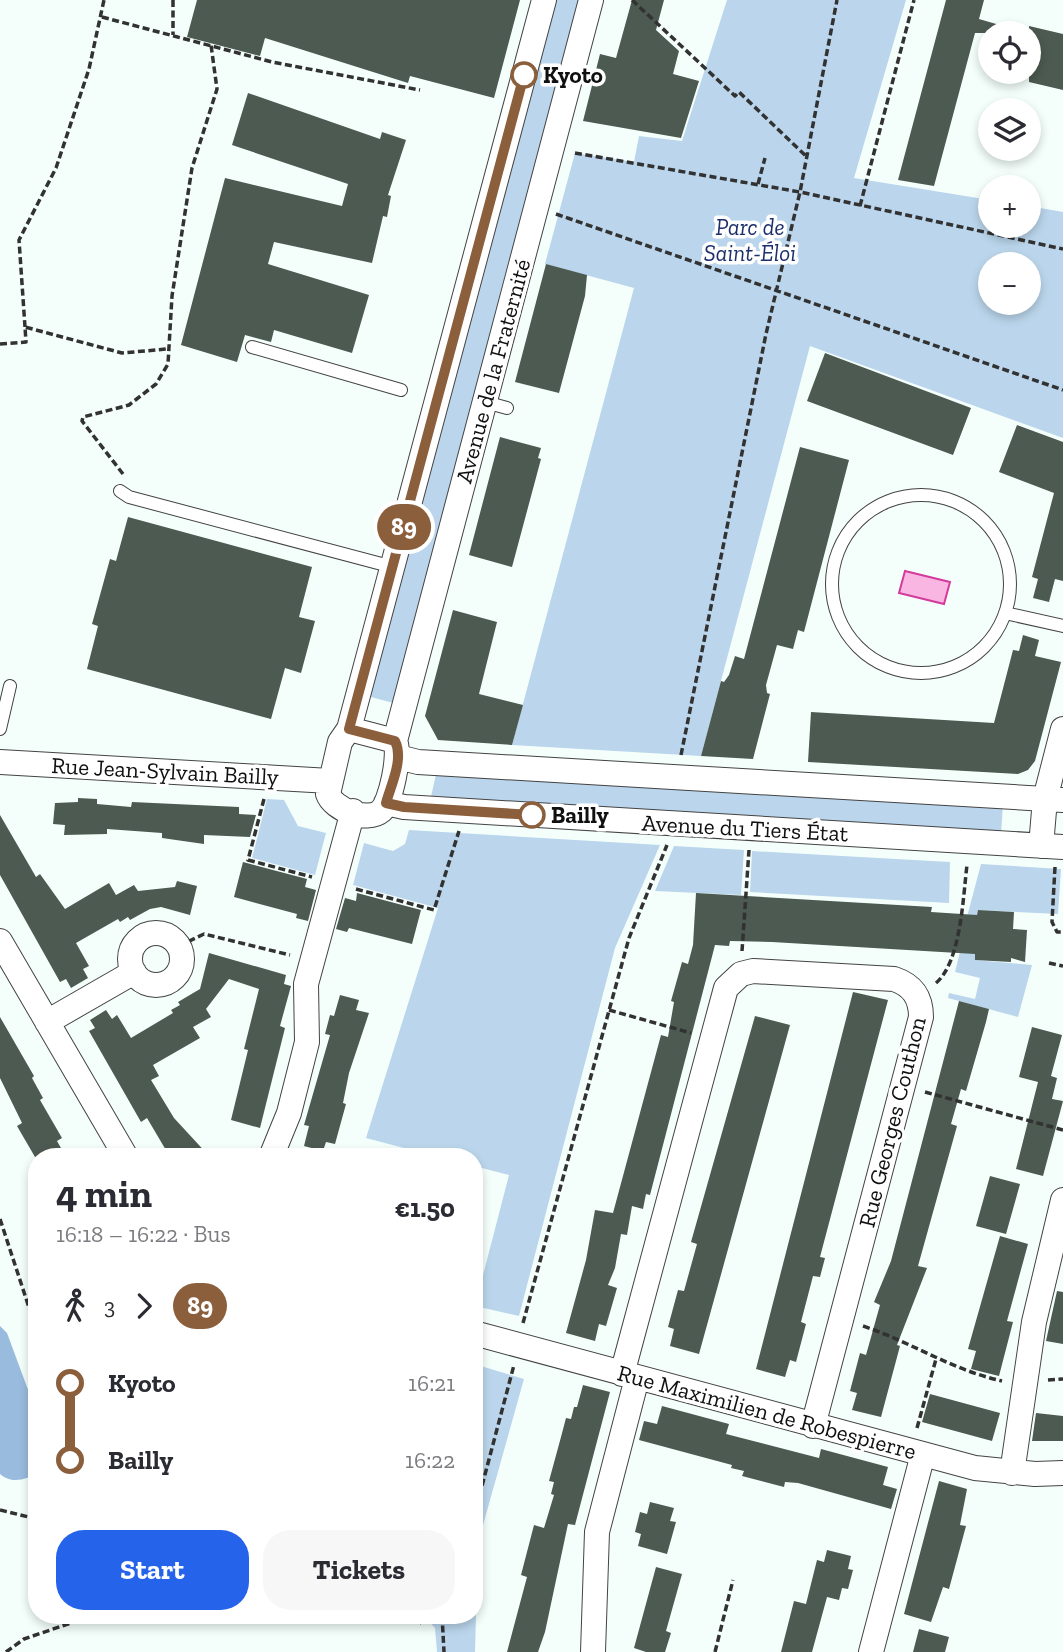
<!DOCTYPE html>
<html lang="en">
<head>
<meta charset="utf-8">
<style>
	body { margin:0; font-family:"Zilla Slab",serif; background:#f7f7f7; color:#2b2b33; height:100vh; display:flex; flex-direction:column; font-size:26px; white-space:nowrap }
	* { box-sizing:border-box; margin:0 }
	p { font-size:23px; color:#7c7c81 }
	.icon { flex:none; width:38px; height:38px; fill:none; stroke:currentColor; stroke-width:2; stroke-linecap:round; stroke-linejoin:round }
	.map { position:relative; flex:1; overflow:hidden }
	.sheet { position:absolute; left:28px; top:1148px; width:455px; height:476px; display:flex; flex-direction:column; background:#fff; border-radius:28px; box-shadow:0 4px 10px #0003 }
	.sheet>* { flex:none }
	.badge { padding:0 14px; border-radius:23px; font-size:24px; line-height:46px }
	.controls { position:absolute; left:978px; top:21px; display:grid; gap:14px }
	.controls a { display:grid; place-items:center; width:63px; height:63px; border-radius:50%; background:#fff; box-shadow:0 4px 10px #0003; font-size:35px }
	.map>.badge { position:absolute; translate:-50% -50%; box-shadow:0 0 0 4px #fff }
	.legs { display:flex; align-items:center; gap:10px; height:77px; padding:0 28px; font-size:23px }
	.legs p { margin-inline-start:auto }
	.summary { display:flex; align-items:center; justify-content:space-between; height:119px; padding:0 28px }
	h1 { font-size:38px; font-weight:700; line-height:52px }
	.button { display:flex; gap:14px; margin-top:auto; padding:14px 28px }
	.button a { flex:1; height:80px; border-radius:28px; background:#2563eb; color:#fff; font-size:28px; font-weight:700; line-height:80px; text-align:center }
	.button a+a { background:#f7f7f7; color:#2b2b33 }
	ul { padding:0 28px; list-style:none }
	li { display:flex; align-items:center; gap:24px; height:77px; font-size:26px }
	li i { display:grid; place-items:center; width:10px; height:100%; margin:0 9px; background:currentColor }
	li i::after { content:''; width:18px; height:18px; margin:-9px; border:5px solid; border-radius:50%; background:#fff }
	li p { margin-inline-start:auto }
	li:first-child i { background:linear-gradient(#0000 50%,currentColor 0) }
	li:last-child i { background:linear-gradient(currentColor 50%,#0000 0) }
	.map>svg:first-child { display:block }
	.green { fill:#bbd6ec; fill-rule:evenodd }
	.forest { fill:#99bbde }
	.water { fill:#f9b6e2; stroke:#d33a9b; stroke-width:2 }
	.building { fill:#4c5a51 }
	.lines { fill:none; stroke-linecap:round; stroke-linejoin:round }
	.lane-casing { stroke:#434343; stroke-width:14 }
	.street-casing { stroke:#434343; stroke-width:26 }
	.path { stroke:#323232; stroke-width:3.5; stroke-dasharray:7 3.5; stroke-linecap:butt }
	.lane { stroke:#fff; stroke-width:12 }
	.street { stroke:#fff; stroke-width:24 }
	.line-1-casing { stroke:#fff; stroke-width:16 }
	.line-1 { stroke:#8b5e3c; stroke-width:10 }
	.stop-1-dot { fill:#fff; stroke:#8b5e3c; stroke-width:3.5 }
	.labels { text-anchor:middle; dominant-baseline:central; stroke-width:7; stroke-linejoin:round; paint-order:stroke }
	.stop-label { font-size:23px; font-weight:bold; fill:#101010; stroke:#fff; text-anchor:start }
	.park-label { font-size:23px; font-style:italic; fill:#1d306c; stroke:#fff }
	.street-label { font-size:23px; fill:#101010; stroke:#fff }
</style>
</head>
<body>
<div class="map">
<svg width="1063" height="1652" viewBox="0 0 1063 1652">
	<rect width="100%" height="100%" fill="#f4fffc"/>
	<path class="green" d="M552 0H584L397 704 367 696Z
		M727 0H906L854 178 990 200V226H1029V206L1063 212V438L810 346 701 756 512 745 634 288 545 264 575 153 634 162 639 136 682 141ZM990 264H1029V303H990Z
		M437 770 1003 803 1001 835 430 801Z
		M267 799 284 800 298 826 326 833 315 875 252 858Z
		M409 830 660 845 615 948 519 1316 475 1306 509 1175 474 1166V1157H438L366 1138 438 908 353 885 364 843 393 851 405 844Z
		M674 846 744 850 741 895 655 891Z
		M752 851 950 862 949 903 750 892Z
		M981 864 1061 869 1058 914 978 910 976 929 964 928Z
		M963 940 976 941 975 960 1032 965 1018 1017 948 998 949 993 975 999 980 978 955 972Z
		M474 1364 524 1379 478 1543 475 1652H437L435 1628 423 1615H474Z"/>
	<path class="forest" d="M0 1326 7 1333 37 1414V1473C26 1480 11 1484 0 1474Z"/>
	<path class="water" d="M905 571 950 582 944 604 899 593Z"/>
	<path class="building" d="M197 0H520L494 98 410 76 408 83 265 38 260 56 187 37Z
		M632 0H664L656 30 679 51 673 74 699 81 681 138 583 121 600 54 616 58Z
		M946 0H984L979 19 1010 28 1009 33H975L934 186 898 180Z
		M1029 26 1063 34V90L1029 82Z
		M248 93 380 139 382 132 406 140 388 195 391 196 387 217 383 216 372 263 274 242 268 264 369 295 352 353 274 330 271 342 245 335 237 362 181 345 225 178 342 206 348 184 232 145Z
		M546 264 587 275 585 296 559 393 515 382Z
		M825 353 971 408 953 455 807 401Z
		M1017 425 1063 442V581L1055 579 1049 602 1033 598 1038 579 1032 577 1054 493 999 472Z
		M500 437 541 448 538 458 541 459 512 567 469 555Z
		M800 447 849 460 804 632 798 630 793 649 777 645 766 685 767 693 770 694 753 759 701 756 721 681 724 682 729 675 735 656 744 659Z
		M128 517 312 567 299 617 315 621 301 673 285 668 271 719 87 669 98 626 92 624 110 559 116 561Z
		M453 610 497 622 479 694 523 705 512 745 438 740 425 716Z
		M1023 635 1039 640 1035 656 1061 662 1035 761 1028 770 1018 774 808 762 811 712 994 723 1013 650 1019 651Z
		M78 798 97 799V804L131 807 132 802 239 807V814L256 815 250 837 204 835V844L162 838V833L107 829V834L64 835 65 825 53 824 55 803 78 802Z
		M0 815 36 877 40 874 65 909 109 883 116 895 134 885 138 891 175 887 177 881 197 886 190 915 161 907 150 909 130 920 128 917 120 922 118 919 76 943 89 966 83 969 88 978 71 988 66 979 60 982 0 875Z
		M243 862 307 879 305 887 316 890 308 921 296 918 297 914 234 897Z
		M357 893 421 910 412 944 349 928 347 932 336 929 345 898 356 901Z
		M696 893 932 907 931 912 977 915 978 910 1014 912 1013 929 1027 930 1025 962 1011 958V962L975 960V954L772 942 730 941 729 946 715 945 650 1195 646 1194 643 1209 632 1206 627 1235 621 1234 615 1268 608 1285 617 1288 606 1326 599 1324 595 1341 566 1333 586 1260 595 1210 613 1213 661 1035 668 1037 674 1002 671 1001 682 962 688 964 693 945Z
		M209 953 286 975 284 984 291 986 280 1026 285 1028 260 1128 231 1120 248 1050 244 1049 259 989 229 979 206 1009 211 1017 193 1027 200 1038 153 1065 159 1076 151 1080 174 1118 210 1157H170L147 1118 141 1122 89 1031 95 1028 90 1020 106 1010 112 1019 117 1015 131 1038 173 1013 171 1010 180 1005 178 1002 200 989Z
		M853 992 888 1000 820 1257 825 1258 820 1277 813 1276 801 1322 806 1324 796 1362 790 1360 785 1377 756 1369Z
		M340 995 359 1000 356 1010 369 1013 349 1073 343 1103 346 1104 335 1144 326 1142 323 1151 304 1146 309 1126 304 1125 330 1035 325 1034 330 1015 334 1016Z
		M959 1001 989 1009 986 1022 966 1091 961 1089 951 1124 957 1126 918 1266 927 1268 897 1345 900 1346 881 1417 852 1410 857 1393 850 1391 860 1353 866 1355 880 1305 874 1302 891 1261Z
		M755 1016 790 1025 699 1354 670 1346 674 1329 668 1327 678 1290 684 1291 697 1244 691 1242Z
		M0 1017 34 1076 32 1078 43 1098 40 1100 62 1138 57 1141 66 1157H35L17 1126 22 1123 0 1078Z
		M1032 1027 1062 1035 1051 1076 1057 1078 1052 1099 1063 1101 1043 1176 1016 1169 1038 1082 1019 1077Z
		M990 1176 1020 1184 1006 1234 976 1226Z
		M1000 1236 1028 1244 1007 1321 1013 1322 999 1376 971 1369 976 1351 968 1349Z
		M1057 1291 1063 1292V1344L1046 1341Z
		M583 1385 610 1392 575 1525 568 1524 545 1632 538 1652H507L527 1577 521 1575 534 1525 544 1528 554 1495 551 1494 554 1482 549 1481 561 1437 566 1418 571 1419 574 1407H577Z
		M930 1394 1000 1413 992 1441 922 1422Z
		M662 1406 729 1424 726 1434 819 1458 821 1449 888 1467 883 1485 897 1489 891 1509 798 1483 785 1482 784 1487 742 1476 744 1471 731 1468 732 1465 639 1440 644 1421 657 1424Z
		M1036 1413 1063 1416V1441H1032Z
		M939 1481 967 1489 960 1525 966 1526 949 1589 943 1587 931 1622 904 1614Z
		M650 1502 674 1508 670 1521 676 1522 667 1554 638 1546 641 1534 635 1532 640 1512 647 1514Z
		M827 1550 851 1556 848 1569 853 1570 848 1589 842 1588 839 1600 827 1597 812 1652H781L794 1601 806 1604 817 1560 824 1562Z
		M656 1567 682 1574 666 1631 671 1633 665 1652H646L634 1648Z
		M919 1629 949 1637 945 1652H913Z"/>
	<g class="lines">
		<defs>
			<path id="lane" d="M252 347 401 390
				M485 402 507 408
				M120 491 129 497 393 567
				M832 584a89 89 0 1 1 178 0a89 89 0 1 1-178 0Z
				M1005 613 1063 626
				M0 729 10 686"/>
			<path id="street" d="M349 729 544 0
				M349 729 395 741C401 753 391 802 381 811 367 823 333 809 328 794L340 742Z
				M395 741 591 0
				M398 757 418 762 1063 800
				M0 762 330 781
				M386 803 404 807 1063 847
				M1041 846 1045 799 1063 729
				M130 959a26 26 0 1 1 52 0a26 26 0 1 1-52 0Z
				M0 941 126 1157
				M47 1022 134 972
				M271 1157 289 1113 307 1042 306 984 353 811
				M474 1333 975 1468 1035 1474 1063 1473
				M622 1374 726 988 741 974 753 971 894 979C912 985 921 997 921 1017L813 1426
				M1012 1473 1034 1322 1063 1200
				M593 1652 597 1532 637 1378
				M871 1652 923 1454"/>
		</defs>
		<use href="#lane" class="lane-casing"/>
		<use href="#street" class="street-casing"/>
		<path class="path" d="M173 0V35
			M632 0 735 96 739 92 807 157
			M102 17 272 62 420 90
			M575 153 800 192 1063 249
			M758 184 765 158
			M860 206 914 0
			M556 214 1063 390
			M25 327 19 240 56 168 89 69 104 0
			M0 344 26 342 25 327 122 353 167 349
			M123 474 82 421 83 417 129 405 156 384 168 364 172 296 192 168 217 89 211 45
			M681 755 766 334 800 192 837 0
			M264 799 248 860 312 877
			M1055 867 1052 922 1057 932H1063
			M356 889 434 910 459 831
			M179 946 204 934 290 955
			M742 951 749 850
			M1049 963 1063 966
			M936 983C961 962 963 897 967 865
			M609 1010 691 1033
			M925 1092 1063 1130
			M435 1157V1156
			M0 1219 37 1332
			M523 1323 629 938 667 845
			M863 1326C911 1342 952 1370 1002 1381
			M1048 1380 1063 1379
			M917 1428 936 1359
			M0 1510 37 1519
			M474 1516 514 1365
			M389 1615 419 1623 437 1615
			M442 1615 444 1652
			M6 1652 24 1639 94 1615
			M715 1652 733 1580"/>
		<use href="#lane" class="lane"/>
		<use href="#street" class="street"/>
	</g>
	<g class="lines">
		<defs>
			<path id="line-1" d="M524 75 349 729 395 741C404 759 391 785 386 803L404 807 532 815"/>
		</defs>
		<use href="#line-1" class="line-1-casing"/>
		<use href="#line-1" class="line-1"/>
	</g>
	<g class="stop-1-dot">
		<circle cx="524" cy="75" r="12"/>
		<circle cx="532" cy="815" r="12"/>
	</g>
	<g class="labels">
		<g class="stop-label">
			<text x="543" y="75">Kyoto</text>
			<text x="551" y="815">Bailly</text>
		</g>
		<g class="park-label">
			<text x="750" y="227">Parc de<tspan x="750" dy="26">Saint-Éloi</tspan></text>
		</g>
		<g class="street-label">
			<text transform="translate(493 371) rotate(-75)">Avenue de la Fraternité</text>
			<text transform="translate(165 771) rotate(3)">Rue Jean-Sylvain Bailly</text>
			<text transform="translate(745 828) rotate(3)">Avenue du Tiers État</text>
			<text transform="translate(892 1122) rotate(-76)">Rue Georges Couthon</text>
			<text transform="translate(767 1412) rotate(15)">Rue Maximilien de Robespierre</text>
		</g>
	</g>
</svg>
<div class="controls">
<a><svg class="icon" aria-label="locate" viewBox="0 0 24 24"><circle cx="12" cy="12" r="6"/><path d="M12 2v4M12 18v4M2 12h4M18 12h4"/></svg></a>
<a><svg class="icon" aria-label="layers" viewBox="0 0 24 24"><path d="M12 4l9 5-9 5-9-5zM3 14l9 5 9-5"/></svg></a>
<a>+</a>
<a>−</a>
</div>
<b class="badge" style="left:404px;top:527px;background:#8b5e3c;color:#fff">89</b>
<section class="sheet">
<div class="summary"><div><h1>4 min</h1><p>16:18 – 16:22 · Bus</p></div><b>€1.50</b></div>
<div class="legs"><svg class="icon" aria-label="walk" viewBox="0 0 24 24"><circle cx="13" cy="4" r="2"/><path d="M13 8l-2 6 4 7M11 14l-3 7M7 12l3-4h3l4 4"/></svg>3<svg class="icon" aria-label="forward" viewBox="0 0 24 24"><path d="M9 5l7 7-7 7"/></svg><b class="badge" style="background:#8b5e3c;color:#fff">89</b></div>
<ul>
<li><i style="color:#8b5e3c"></i><b>Kyoto</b><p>16:21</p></li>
<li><i style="color:#8b5e3c"></i><b>Bailly</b><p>16:22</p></li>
</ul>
<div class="button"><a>Start</a><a>Tickets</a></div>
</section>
</div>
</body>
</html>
